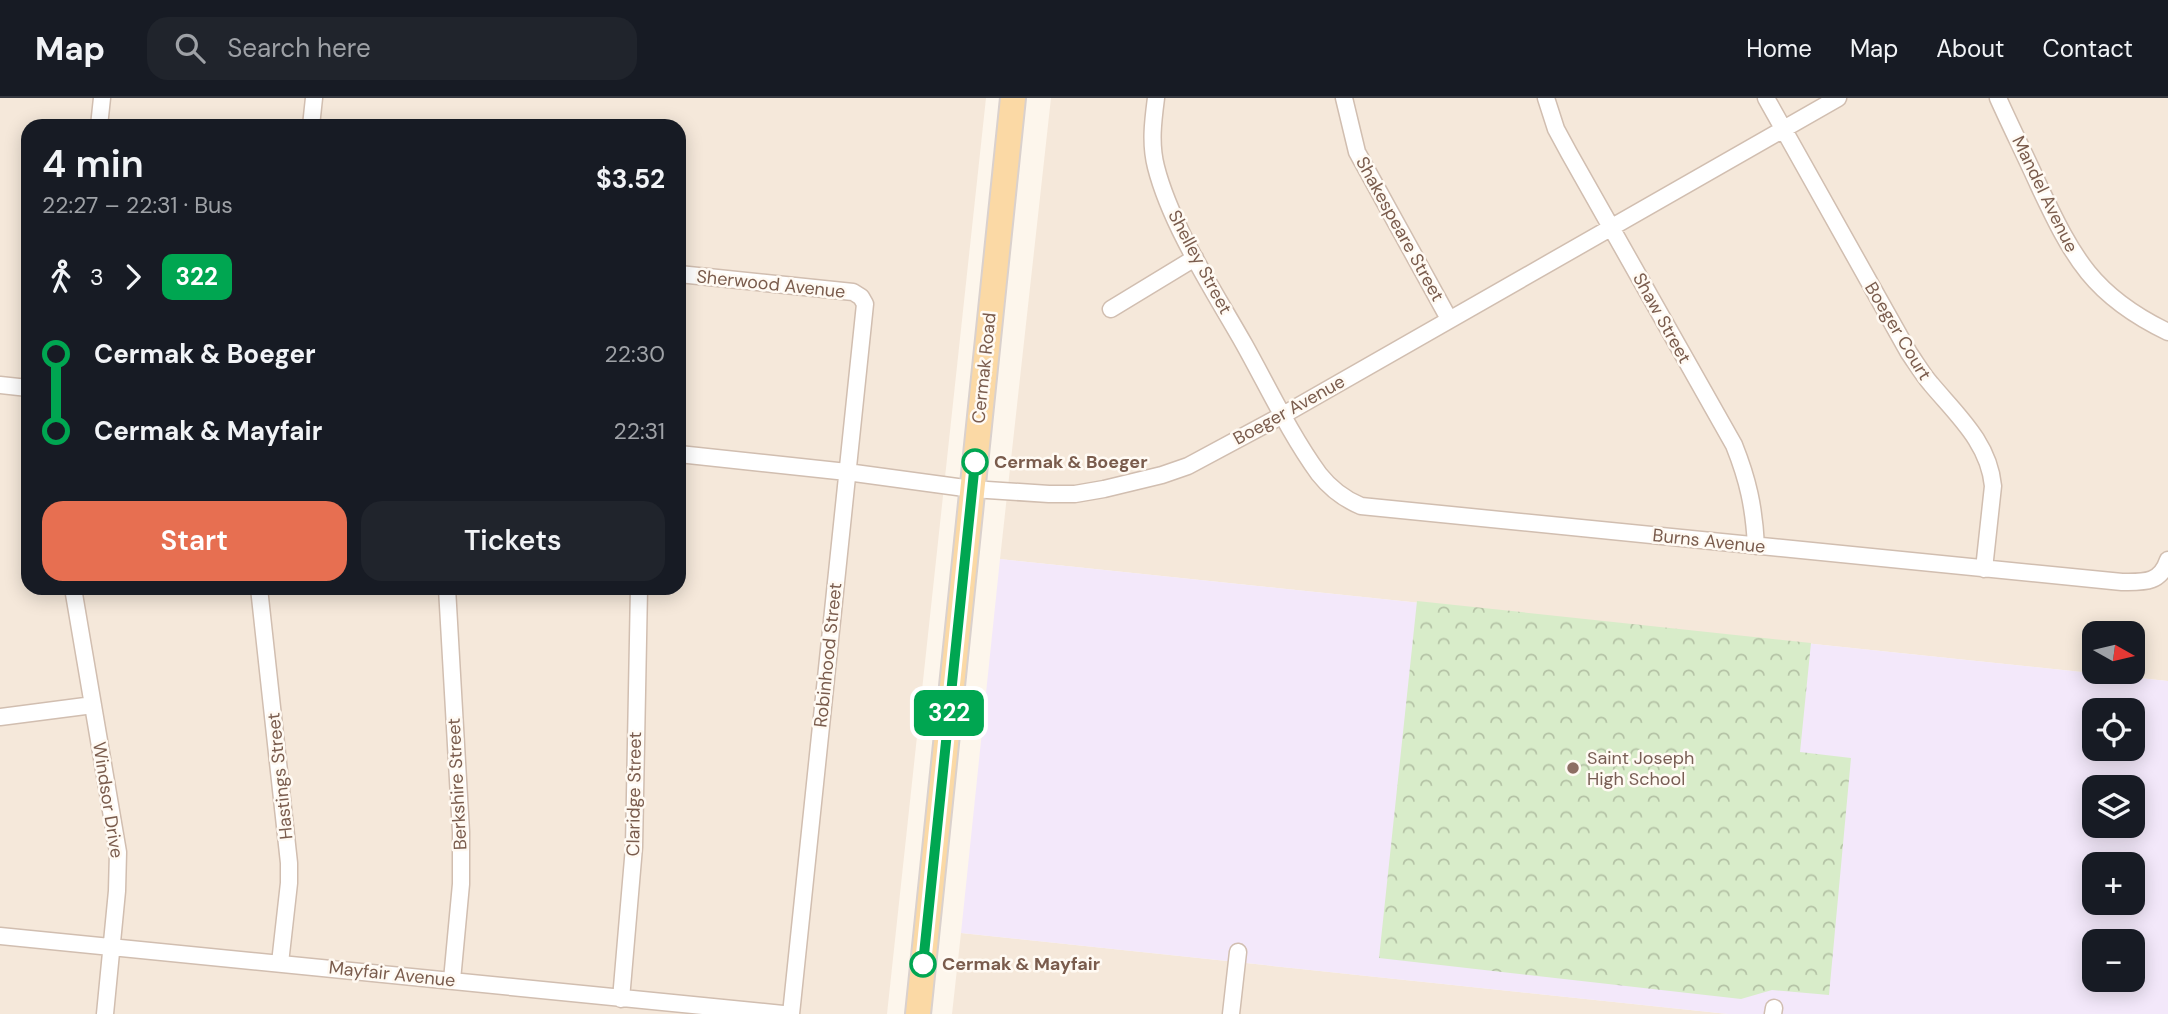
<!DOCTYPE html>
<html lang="en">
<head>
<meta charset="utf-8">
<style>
	body { margin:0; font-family:"DM Sans",sans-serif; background:#20242c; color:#f1f3f6; height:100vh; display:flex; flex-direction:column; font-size:26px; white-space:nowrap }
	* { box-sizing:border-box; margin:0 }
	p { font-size:23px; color:#9ea1a6 }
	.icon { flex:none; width:38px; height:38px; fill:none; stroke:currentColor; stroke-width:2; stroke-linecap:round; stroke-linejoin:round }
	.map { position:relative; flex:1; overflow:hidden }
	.drawer { position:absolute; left:21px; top:21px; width:665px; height:476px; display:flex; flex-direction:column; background:#171b24; border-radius:21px; box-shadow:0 4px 18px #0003 }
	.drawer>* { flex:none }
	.badge { padding:0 14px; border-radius:10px; font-size:24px; line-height:46px }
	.needle { width:46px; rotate:98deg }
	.tools { position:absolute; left:2082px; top:523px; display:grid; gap:14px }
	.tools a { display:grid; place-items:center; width:63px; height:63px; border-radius:14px; background:#171b24; box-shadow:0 4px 18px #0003; font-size:35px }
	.map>.badge { position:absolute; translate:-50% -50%; box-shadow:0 0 0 4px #fff }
	.legs { display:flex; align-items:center; gap:10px; height:77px; padding:0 21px; font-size:23px }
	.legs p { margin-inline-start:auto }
	.headline { display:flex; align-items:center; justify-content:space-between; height:119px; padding:0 21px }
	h1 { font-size:38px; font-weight:600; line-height:52px }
	.cta { display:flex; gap:14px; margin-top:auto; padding:14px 21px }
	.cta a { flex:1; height:80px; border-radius:21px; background:#e76f51; color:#fff; font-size:28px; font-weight:600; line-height:80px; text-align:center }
	.cta a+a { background:#20242c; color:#f1f3f6 }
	ul { padding:0 21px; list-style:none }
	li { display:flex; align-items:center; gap:24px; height:77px; font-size:26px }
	li i { display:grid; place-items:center; width:10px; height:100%; margin:0 9px; background:currentColor }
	li i::after { content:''; width:18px; height:18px; margin:-9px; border:5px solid; border-radius:50%; background:#171b24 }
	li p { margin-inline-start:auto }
	li:first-child i { background:linear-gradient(#0000 50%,currentColor 0) }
	li:last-child i { background:linear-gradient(currentColor 50%,#0000 0) }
	header { display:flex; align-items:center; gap:42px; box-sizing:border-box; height:98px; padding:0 35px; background:#171b24; border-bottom:2px solid #363941 }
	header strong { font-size:33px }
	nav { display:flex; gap:38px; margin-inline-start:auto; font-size:24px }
	.search { width:490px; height:63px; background:#20242c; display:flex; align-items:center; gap:18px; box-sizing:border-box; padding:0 24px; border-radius:21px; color:#9ea1a6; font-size:26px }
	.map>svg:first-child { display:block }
	.residential { fill:#f5e8da; fill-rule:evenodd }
	.education { fill:#f3e8fa; fill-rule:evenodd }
	.forest { fill:url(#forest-crowns) }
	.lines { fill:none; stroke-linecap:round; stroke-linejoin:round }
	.minor-casing { stroke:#d1beb0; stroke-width:19 }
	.primary-casing { stroke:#dad1cd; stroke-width:28 }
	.minor { stroke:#fff; stroke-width:16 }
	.primary { stroke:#fbd9a5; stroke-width:24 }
	.line-1-casing { stroke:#fff; stroke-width:16 }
	.line-1 { stroke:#00a651; stroke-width:10 }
	.stop-1-dot { fill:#fff; stroke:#00a651; stroke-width:3.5 }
	.education-dot { fill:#8d6e63; stroke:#fffaf3; stroke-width:2.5 }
	.labels { text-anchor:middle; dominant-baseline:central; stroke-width:5; stroke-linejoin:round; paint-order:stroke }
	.street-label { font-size:18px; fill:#7a5c4d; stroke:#fffaf3 }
	.stop-label { font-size:18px; font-weight:bold; fill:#7a5c4d; stroke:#fffaf3; text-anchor:start }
	.education-label { font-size:18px; fill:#785e54; stroke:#fffaf3; text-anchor:start }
</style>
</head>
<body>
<header>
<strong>Map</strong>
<div class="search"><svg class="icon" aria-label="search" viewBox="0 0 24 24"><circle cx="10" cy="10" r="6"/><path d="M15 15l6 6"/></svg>Search here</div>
<nav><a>Home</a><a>Map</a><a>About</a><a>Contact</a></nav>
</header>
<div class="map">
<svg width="2168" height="916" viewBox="0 0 2168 916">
	<defs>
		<pattern id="forest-crowns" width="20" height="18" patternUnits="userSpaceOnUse" patternTransform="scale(1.75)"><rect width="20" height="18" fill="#d8ecc9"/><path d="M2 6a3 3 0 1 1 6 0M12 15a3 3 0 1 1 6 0" fill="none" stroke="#b4c2a5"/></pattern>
	</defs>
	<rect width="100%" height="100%" fill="#fdf6ec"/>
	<path class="residential" d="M0 0H986L887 916H0ZM28 28H679V490H28Z
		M1051 0H2168V583L1000 461ZM2095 536H2133V574H2095Z
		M961 835 1728 916H952Z"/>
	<path class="education" d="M1000 461 2168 583V916H1728L961 835ZM2095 612H2133V651H2095ZM2095 690H2133V728H2095ZM2095 766H2133V805H2095ZM2095 844H2133V882H2095Z"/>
	<path class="forest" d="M1417 503 1811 545 1800 654 1851 660 1829 897 1772 892 1741 901 1379 860Z"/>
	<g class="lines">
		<defs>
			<path id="minor" d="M1156 0C1153 23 1150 46 1156 69 1171 128 1214 193 1244 246 1268 289 1290 336 1319 376 1330 390 1344 401 1361 408L2122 484C2143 484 2160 486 2168 462
				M1344 0 1357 54 1449 221
				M1546 0 1556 31 1569 55 1734 347C1748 382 1754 409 1756 448
				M1766 0 1909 255C1916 265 1923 277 1931 286 1957 317 1989 345 1993 388L1984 471
				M1998 0C2011 29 2026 59 2039 88 2073 160 2093 198 2168 234
				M99 28 102 0
				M311 28 314 0
				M679 176 853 194 861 199 865 206 791 916
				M1111 211 1195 160
				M0 287 28 290
				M679 356 847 374 972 391 1049 396H1075L1104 391 1162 377 1188 368 1283 317 1838 0
				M73 490 118 754 117 793 105 916
				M259 490 289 765V785L280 865
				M447 490 461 734V786L452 882
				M0 619 93 607
				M0 838 783 916
				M621 901 634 749 639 490
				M1231 916 1238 854
				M1773 916 1774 910"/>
			<path id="primary" d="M918 916 1013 0"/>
		</defs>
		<use href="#minor" class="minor-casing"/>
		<use href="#primary" class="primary-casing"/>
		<use href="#minor" class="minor"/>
		<use href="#primary" class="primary"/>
	</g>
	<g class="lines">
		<defs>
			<path id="line-1" d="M923 866 975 364"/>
		</defs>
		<use href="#line-1" class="line-1-casing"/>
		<use href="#line-1" class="line-1"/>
	</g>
	<g class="stop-1-dot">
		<circle cx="975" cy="364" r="12"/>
		<circle cx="923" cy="866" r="12"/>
	</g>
	<circle class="education-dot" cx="1573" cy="670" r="7"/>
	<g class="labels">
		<g class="street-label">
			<text transform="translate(2045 96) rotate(64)">Mandel Avenue</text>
			<text transform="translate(1400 131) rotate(61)">Shakespeare Street</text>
			<text transform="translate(1200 164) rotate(62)">Shelley Street</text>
			<text transform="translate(771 186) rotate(6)">Sherwood Avenue</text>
			<text transform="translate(1662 220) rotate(61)">Shaw Street</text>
			<text transform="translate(1898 233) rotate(59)">Boeger Court</text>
			<text transform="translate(984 270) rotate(-84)">Cermak Road</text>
			<text transform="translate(1289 312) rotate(-29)">Boeger Avenue</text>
			<text transform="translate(1709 443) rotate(6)">Burns Avenue</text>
			<text transform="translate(828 557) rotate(-84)">Robinhood Street</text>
			<text transform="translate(280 678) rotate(-96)">Hastings Street</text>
			<text transform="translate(457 686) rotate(-93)">Berkshire Street</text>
			<text transform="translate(634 696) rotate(-89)">Claridge Street</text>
			<text transform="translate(108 702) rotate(81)">Windsor Drive</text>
			<text transform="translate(392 876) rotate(6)">Mayfair Avenue</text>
		</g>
		<g class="stop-label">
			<text x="994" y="364">Cermak &amp; Boeger</text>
			<text x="942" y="866">Cermak &amp; Mayfair</text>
		</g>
		<g class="education-label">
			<text x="1587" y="660">Saint Joseph<tspan x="1587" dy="21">High School</tspan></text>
		</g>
	</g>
</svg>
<div class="tools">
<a><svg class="needle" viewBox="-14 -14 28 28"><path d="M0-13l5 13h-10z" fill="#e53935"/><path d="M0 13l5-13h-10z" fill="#9ea1a6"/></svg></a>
<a><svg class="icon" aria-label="locate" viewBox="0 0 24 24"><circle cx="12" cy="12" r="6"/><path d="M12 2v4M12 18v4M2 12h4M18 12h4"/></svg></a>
<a><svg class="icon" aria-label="layers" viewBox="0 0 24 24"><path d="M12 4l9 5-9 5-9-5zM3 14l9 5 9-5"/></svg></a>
<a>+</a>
<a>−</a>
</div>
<b class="badge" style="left:949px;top:615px;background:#00a651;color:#fff">322</b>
<section class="drawer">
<div class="headline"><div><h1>4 min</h1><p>22:27 – 22:31 · Bus</p></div><b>$3.52</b></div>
<div class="legs"><svg class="icon" aria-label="walk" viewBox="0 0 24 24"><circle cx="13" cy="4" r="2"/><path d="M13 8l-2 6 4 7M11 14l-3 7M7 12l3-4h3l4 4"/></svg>3<svg class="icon" aria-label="forward" viewBox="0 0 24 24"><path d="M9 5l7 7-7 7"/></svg><b class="badge" style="background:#00a651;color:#fff">322</b></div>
<ul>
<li><i style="color:#00a651"></i><b>Cermak &amp; Boeger</b><p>22:30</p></li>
<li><i style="color:#00a651"></i><b>Cermak &amp; Mayfair</b><p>22:31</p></li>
</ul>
<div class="cta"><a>Start</a><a>Tickets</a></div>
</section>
</div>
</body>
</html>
